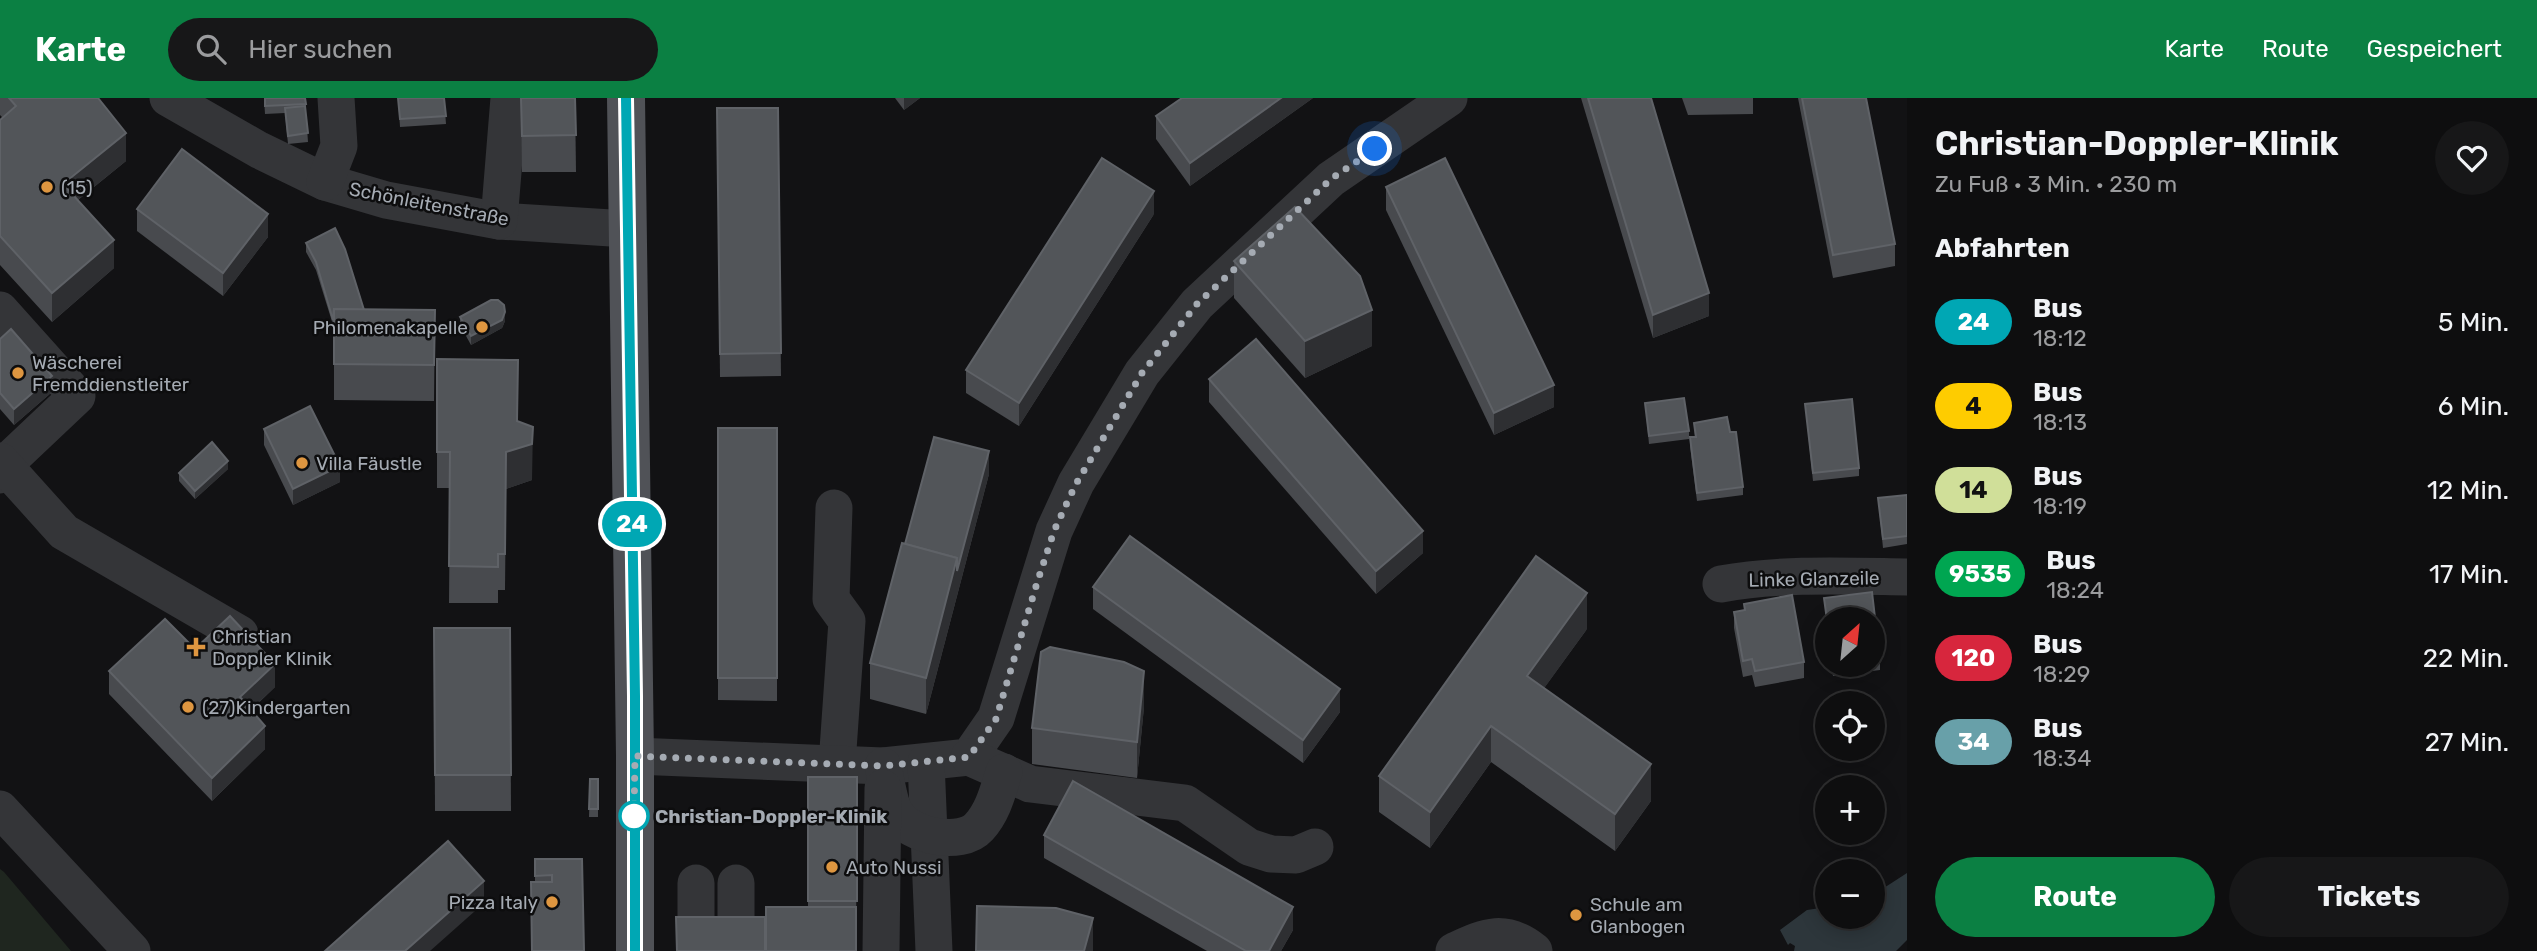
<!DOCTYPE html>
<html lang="de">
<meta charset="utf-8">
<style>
body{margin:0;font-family:Rubik,sans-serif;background:#171718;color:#f1f3f6;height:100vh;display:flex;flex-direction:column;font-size:26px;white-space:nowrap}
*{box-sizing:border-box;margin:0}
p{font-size:23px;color:#9b9c9e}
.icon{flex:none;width:38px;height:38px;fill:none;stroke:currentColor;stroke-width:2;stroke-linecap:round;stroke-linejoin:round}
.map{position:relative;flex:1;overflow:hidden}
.sheet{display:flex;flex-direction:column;background:#0e0e0f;width:630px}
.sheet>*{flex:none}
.badge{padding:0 14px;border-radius:23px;font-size:24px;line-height:46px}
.needle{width:46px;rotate:27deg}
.controls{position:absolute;left:1815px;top:509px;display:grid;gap:14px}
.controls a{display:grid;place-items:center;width:70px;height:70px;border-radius:50%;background:#0e0e0f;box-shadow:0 4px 18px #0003,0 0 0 2px #2e2e2f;font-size:35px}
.you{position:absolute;width:35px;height:35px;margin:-18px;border:5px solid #fff;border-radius:50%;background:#1a73e8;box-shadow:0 0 0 10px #1a73e833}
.map>.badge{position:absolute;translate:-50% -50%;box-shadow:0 0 0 4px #fff}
h2{padding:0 28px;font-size:26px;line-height:63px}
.round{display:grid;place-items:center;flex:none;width:74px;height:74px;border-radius:37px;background:#171718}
.headline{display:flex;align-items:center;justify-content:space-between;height:119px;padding:0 28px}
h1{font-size:33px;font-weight:700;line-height:52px}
.action{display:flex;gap:14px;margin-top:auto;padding:14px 28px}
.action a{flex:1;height:80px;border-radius:42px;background:#0b8043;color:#fff;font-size:28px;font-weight:700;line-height:80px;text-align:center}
.action a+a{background:#171718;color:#f1f3f6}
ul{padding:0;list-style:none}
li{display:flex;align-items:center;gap:21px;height:84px;padding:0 28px}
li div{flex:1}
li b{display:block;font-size:26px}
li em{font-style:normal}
li .badge{min-width:77px;font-weight:700;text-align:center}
header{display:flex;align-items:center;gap:42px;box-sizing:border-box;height:98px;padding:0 35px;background:#0b8043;color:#fff}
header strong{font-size:33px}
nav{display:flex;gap:38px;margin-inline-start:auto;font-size:24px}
.search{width:490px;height:63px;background:#171718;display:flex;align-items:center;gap:18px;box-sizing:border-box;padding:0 24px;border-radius:38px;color:#9b9c9e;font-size:26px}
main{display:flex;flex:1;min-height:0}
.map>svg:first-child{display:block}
.grass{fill:#1f261f}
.water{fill:#2d363b}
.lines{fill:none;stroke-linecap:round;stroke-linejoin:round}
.minor{stroke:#343538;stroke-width:37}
.major{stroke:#505257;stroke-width:38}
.wall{fill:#484a4e}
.shaded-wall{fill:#2e2f32}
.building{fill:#525559;stroke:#5f6267;stroke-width:2}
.line-casing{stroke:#fff;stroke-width:16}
.line{stroke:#00a7b4;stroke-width:10}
.walk{stroke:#a5abb3;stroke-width:7;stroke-dasharray:0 12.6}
.poi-dot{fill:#de9640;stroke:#0d0d0e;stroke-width:2.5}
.stop-dot{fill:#fff;stroke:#00a7b4;stroke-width:3.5}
.labels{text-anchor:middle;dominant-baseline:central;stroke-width:5;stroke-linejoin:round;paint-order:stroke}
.poi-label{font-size:19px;fill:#a5abb3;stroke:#0d0d0e;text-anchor:start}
.street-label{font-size:19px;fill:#a5abb3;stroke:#0d0d0e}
.stop-label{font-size:19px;font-weight:bold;fill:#a5abb3;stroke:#0d0d0e;text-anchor:start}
</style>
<header>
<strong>Karte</strong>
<div class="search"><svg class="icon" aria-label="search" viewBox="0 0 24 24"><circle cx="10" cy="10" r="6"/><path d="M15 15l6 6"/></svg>Hier suchen</div>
<nav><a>Karte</a><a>Route</a><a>Gespeichert</a></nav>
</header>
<main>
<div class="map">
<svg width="1907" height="853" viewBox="0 0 1907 853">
<rect width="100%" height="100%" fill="#121214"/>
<path class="grass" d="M0 771 4 774 71 853H0Z"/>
<path class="water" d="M1907 775V842L1896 853H1794L1795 848 1790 845 1788 847 1780 832 1807 812 1827 809V819H1872L1873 797Z"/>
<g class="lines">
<g class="minor">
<path d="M168 0 259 52 325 84 386 102 499 123 627 131"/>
<path d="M325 84 339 48 336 0"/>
<path d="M499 123 509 0"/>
<path d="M0 212 77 298 4 367 0 377"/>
<path d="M0 363 64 434 240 536"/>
<path d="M834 410 831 501 847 523 837 666"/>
<path d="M1721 486C1782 475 1845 478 1907 479"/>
<path d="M635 658 883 668 969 659 996 620 1054 433 1076 385 1142 275 1197 206 1331 81 1449 0"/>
<path d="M969 659 1030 686 1185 705 1249 749 1271 756 1296 757 1315 749"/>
<path d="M926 664 934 853"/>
<path d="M883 668C886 681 889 706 896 716 909 738 961 749 979 729 993 714 998 693 1004 674"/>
<path d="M0 711 132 853"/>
<path d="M696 785V827"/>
<path d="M736 828V785"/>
<path d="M881 853 883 690"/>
<path d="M1454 853C1485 839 1504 829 1534 853"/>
</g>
<path class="major" d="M626 0 635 658V853"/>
</g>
<g class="wall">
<path d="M0 0H98L126 63 78 102 114 170 52 224 0 167V22L3 20 0 17Z"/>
<path d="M264 0H305L308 44 288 46 285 15 265 16Z"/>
<path d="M398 0H444L446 26 400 29Z"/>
<path d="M521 0H575L576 74H522Z"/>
<path d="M895 0H920L904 12Z"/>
<path d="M1313 0 1190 88 1156 41V18Z"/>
<path d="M1581 0H1651L1709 218 1653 240Z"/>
<path d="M1682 0H1753V16L1688 17Z"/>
<path d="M1798 0H1866L1895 146V168L1833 180Z"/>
<path d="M717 10H778L781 278 720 279Z"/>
<path d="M1386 89 1554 309 1494 337 1386 112Z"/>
<path d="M137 111 268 139 223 198 137 133Z"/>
<path d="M1154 116 1019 328 966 295V272Z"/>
<path d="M306 145 364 212H435L434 303 334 302V230L316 172 306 154Z"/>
<path d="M1234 163 1372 248 1305 280 1234 200Z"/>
<path d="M460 219 505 223 502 230 471 247 460 227Z"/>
<path d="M0 241 52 294 14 327 0 311Z"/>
<path d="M437 261 518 324 532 382 506 391 505 492H498V505H449L450 390H437Z"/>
<path d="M1209 281 1423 455 1376 496 1209 304Z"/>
<path d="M1645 305 1689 333V341L1649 346Z"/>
<path d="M1805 306 1859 370V378L1813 383Z"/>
<path d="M1694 325 1730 334 1743 389V397L1697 403 1690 348V339H1695Z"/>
<path d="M718 330H777V603L718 602Z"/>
<path d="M264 331 340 384 293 407 264 347Z"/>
<path d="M228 371 195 401 179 383V375Z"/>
<path d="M989 376 926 616 870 601V565L905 446Z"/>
<path d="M1907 397V446L1883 450 1878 400Z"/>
<path d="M1093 489 1340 614 1303 665 1093 511Z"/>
<path d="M1872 494 1880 563V572L1833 578 1831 567H1872V522H1827V531L1824 500Z"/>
<path d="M1744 506 1804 564V580L1755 589 1752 577 1743 579 1734 530V514L1744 512Z"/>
<path d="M434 530H510L511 713H435Z"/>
<path d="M1587 531 1544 590 1651 703 1615 753 1491 664 1430 750 1379 714V678Z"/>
<path d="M195 551 275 589 251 612 265 651 212 703 109 596V573Z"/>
<path d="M1144 609 1137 680 1032 666V630Z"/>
<path d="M808 679H857L856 853 808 809Z"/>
<path d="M590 681H598V719H589Z"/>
<path d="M1044 737 1293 832 1281 853H1207L1044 760Z"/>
<path d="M535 761H582L584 853 535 784Z"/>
</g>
<g class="shaded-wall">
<path d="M904 0H920L904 12Z"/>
<path d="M1281 0H1313L1190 88V65Z"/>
<path d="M126 35V63L63 114V86Z"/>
<path d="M1154 93V116L1019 328V305Z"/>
<path d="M268 116V139L223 198V175Z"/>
<path d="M114 142V170L52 224V195Z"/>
<path d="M1709 195V218L1653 240V217Z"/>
<path d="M1372 212V248L1305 280V243Z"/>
<path d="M505 214V223L502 230 471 247V238Z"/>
<path d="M52 278V294L14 327V311Z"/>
<path d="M1554 287V309L1494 337V315Z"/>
<path d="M533 329 532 382 506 391 505 492 506 354 517 351Z"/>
<path d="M989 353V376L926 616V580L957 460Z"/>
<path d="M228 363V371L195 401V393Z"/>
<path d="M340 368V384L293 407V391Z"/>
<path d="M1423 433V455L1376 496V473Z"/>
<path d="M1587 495V531L1527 614V578Z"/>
<path d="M275 566V589L240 622V599Z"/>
<path d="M1144 573V609L1137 680V644Z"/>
<path d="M1340 591V614L1303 665V642Z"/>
<path d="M265 628V651L212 703V680Z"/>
<path d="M1491 628V664L1430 750V714Z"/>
<path d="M1651 666V703L1615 753V716Z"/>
<path d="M484 783V805L430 853H405Z"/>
<path d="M1293 809V832L1281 853H1269Z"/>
<path d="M1093 820V853H1084Z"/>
</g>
<g class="building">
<path d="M9 0H98L126 35 63 86 114 142 52 195 0 138V22L16 8Z"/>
<path d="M265 0H305L306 6 265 8Z"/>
<path d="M398 0H444L446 18 400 21Z"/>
<path d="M521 0H575L576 37 522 38Z"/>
<path d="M1182 0H1281L1190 65 1156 18Z"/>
<path d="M1588 0H1651L1709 195 1653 217Z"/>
<path d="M1802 0H1866L1895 146 1833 157Z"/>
<path d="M305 8 308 35 288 38 285 10Z"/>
<path d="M717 10H778L781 255 720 256Z"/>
<path d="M182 51 268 116 223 175 137 111Z"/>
<path d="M1102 60 1154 93 1019 305 966 272Z"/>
<path d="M1445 60 1554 287 1494 315 1386 89Z"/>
<path d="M1295 109 1360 178 1372 212 1305 243 1234 163Z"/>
<path d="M335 130 345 151 364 212 334 211 333 222 316 164 306 145Z"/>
<path d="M491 202H498L504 207 505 214 502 222 471 238 460 219Z"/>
<path d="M334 211 435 212 434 267 334 266Z"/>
<path d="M11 231 52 278 14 311 0 295V241Z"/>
<path d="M1256 241 1423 433 1376 473 1209 281Z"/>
<path d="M437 261 518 262 517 323 533 329 532 346 506 354 505 456H498V469L449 468 450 354H437Z"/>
<path d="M1684 300 1689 333 1649 338 1645 305Z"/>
<path d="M1852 301 1859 370 1813 375 1805 306Z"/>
<path d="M310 308 340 368 293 391 264 331Z"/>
<path d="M1727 319 1730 334H1736L1743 389 1697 395 1690 339H1696L1694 325Z"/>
<rect x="718" y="330" width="59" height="250"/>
<path d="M934 339 989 353 957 473V460L905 446Z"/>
<path d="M212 344 228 363 195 393 179 375Z"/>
<path d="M1907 397V438L1883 441 1878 400Z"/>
<path d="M1130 438 1340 591 1303 642 1093 489Z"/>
<path d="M902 445 957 460 926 580 870 565Z"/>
<path d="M1536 458 1587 495 1527 578 1651 666 1615 716 1491 628 1430 714 1379 678Z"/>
<path d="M1872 494 1880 563 1872 564V522H1827L1824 500Z"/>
<path d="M1792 497 1804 564 1755 573 1752 561 1743 563 1734 514 1745 512 1744 506Z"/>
<path d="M230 518 275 566 240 599 265 628 212 680 109 573 165 521 195 551Z"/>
<path d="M434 530H510L511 677H435Z"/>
<path d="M1050 549 1124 564 1144 573 1137 644 1032 630 1041 554Z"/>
<path d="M1832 567H1851L1833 569Z"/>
<rect x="808" y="679" width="49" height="124"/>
<path d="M590 681H598V711H589Z"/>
<path d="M1073 683 1293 809 1269 853H1246L1044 737Z"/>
<path d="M448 743 484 783 405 853H325Z"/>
<path d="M535 761H582L584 853H532L531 784H552V777L535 778Z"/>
<path d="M977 808 1056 810 1093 820 1084 853H976Z"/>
<rect x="766" y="809" width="90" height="44"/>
<path d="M676 819H765V853H677Z"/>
</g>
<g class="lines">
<g class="line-casing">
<path id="line" d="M626 0 635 598V853"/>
</g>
<use href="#line" class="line"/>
<path class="walk" d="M634 718 635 658 883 668 969 659 996 621 1037 485 1054 433 1065 409 1076 386 1142 275 1197 206 1331 81 1375 51"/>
</g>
<g class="poi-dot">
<circle cx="47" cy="89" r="7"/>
<circle cx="482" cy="229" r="7"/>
<circle cx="18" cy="275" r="7"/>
<circle cx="302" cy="365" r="7"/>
<path d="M192.5 538.5h7v7h7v7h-7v7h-7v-7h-7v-7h7z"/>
<circle cx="188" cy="609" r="7"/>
<circle cx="832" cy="769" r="7"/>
<circle cx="552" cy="804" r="7"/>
<circle cx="1576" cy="817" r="7"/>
</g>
<circle class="stop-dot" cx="634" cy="718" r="14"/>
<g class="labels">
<g class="poi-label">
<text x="61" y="89">(15)</text>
<text x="468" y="229" text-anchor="end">Philomenakapelle</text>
<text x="32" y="264">Wäscherei<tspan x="32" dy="22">Fremddienstleiter</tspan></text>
<text x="316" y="365">Villa Fäustle</text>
<text x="212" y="538">Christian<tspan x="212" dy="22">Doppler Klinik</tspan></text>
<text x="202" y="609">(27)Kindergarten</text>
<text x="846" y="769">Auto Nussi</text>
<text x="538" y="804" text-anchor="end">Pizza Italy</text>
<text x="1590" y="806">Schule am<tspan x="1590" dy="22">Glanbogen</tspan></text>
</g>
<g class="street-label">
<text transform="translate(429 106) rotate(11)">Schönleitenstraße</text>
<text transform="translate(1814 481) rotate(-1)">Linke Glanzeile</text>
</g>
<g class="stop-label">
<text x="655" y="718">Christian-Doppler-Klinik</text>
</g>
</g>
</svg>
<div class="controls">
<a><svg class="needle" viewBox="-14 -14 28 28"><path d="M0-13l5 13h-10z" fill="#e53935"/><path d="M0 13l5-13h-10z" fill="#9b9c9e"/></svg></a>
<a><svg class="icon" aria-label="locate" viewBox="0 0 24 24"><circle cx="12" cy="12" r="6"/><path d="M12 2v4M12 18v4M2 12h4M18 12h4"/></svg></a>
<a>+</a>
<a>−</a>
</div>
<div class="you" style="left:1375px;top:51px"></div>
<b class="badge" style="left:632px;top:426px;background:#00a7b4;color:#fff">24</b>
</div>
<section class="sheet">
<div class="headline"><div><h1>Christian-Doppler-Klinik</h1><p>Zu Fuß · 3 Min. · 230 m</p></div><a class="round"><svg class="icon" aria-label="heart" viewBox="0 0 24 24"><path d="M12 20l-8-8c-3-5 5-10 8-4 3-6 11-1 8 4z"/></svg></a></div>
<h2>Abfahrten</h2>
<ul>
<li><span class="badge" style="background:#00a7b4;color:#fff">24</span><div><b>Bus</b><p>18:12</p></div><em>5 Min.</em></li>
<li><span class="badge" style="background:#fecc00;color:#111">4</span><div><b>Bus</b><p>18:13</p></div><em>6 Min.</em></li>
<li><span class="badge" style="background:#d0df99;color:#111">14</span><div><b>Bus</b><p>18:19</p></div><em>12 Min.</em></li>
<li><span class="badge" style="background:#00a651;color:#fff">9535</span><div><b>Bus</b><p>18:24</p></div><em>17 Min.</em></li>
<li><span class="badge" style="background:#d7263d;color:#fff">120</span><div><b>Bus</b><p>18:29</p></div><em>22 Min.</em></li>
<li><span class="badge" style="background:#68a0a9;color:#fff">34</span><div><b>Bus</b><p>18:34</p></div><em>27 Min.</em></li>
</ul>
<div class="action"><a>Route</a><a>Tickets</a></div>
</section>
</main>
